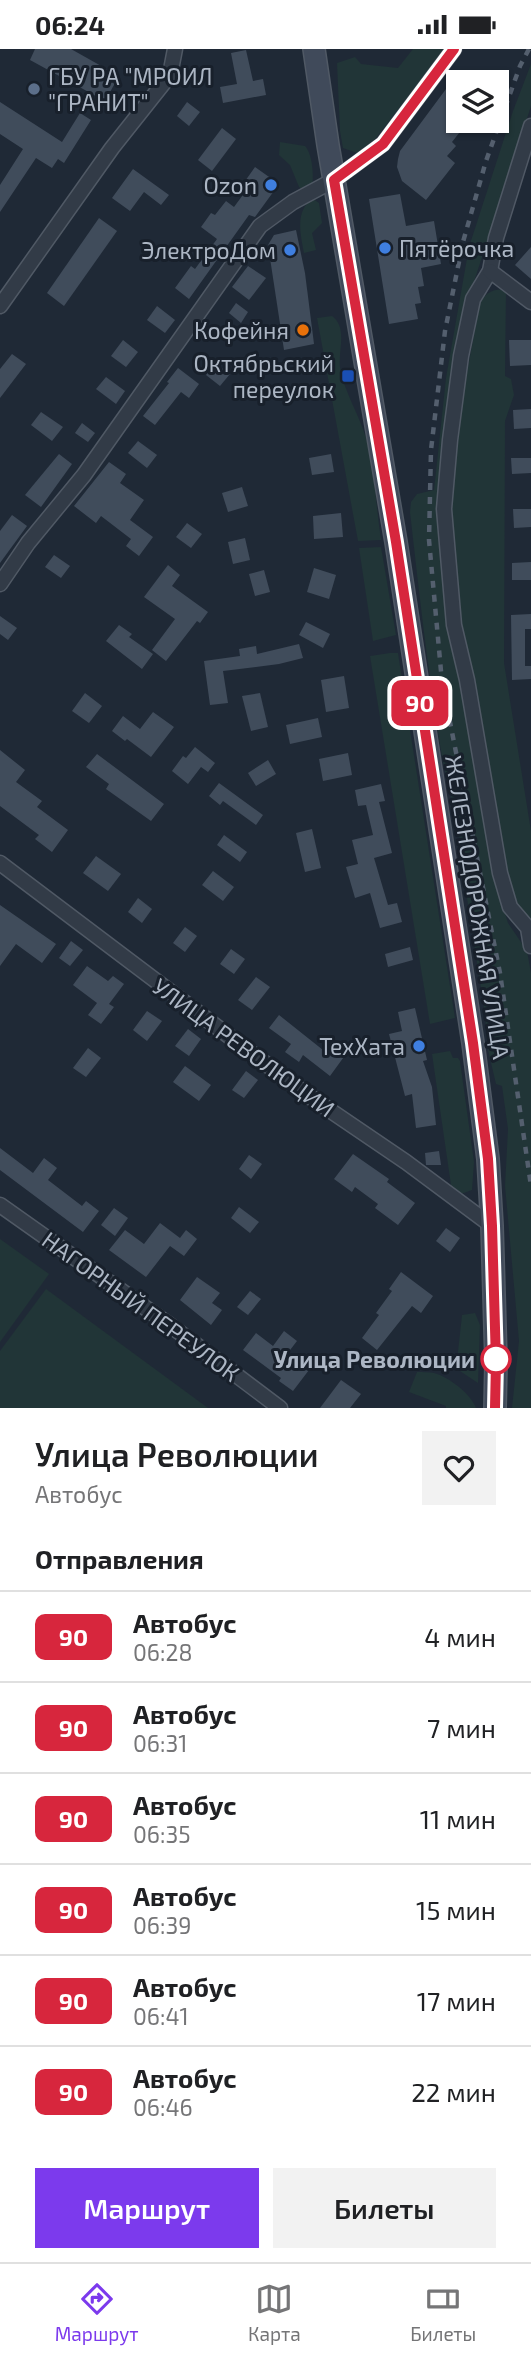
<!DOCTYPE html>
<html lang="ru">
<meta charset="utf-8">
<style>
body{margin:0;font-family:"Exo 2",sans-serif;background:#f2f2f2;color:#202124;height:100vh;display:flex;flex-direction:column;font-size:26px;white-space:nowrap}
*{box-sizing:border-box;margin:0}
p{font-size:23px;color:#757577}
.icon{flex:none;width:38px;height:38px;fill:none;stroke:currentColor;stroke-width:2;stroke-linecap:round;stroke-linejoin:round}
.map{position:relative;height:1359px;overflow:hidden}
.details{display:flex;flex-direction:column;background:#fff;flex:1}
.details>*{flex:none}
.badge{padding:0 14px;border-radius:10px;font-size:24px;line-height:46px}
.tools{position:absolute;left:446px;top:21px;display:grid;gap:14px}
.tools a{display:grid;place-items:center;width:63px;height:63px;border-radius:0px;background:#fff;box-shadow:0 2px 5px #0004;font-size:35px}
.map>.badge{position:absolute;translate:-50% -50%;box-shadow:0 0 0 4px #fff}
h2{padding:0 35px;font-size:26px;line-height:63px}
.round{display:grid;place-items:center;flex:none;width:74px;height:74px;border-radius:0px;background:#f2f2f2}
.headline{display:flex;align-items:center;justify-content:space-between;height:119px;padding:0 35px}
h1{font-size:33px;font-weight:600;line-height:52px}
.cta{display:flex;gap:14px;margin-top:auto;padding:14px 35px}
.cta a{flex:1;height:80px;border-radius:0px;background:#7c3aed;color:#fff;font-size:28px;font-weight:600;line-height:80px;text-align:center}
.cta a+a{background:#f2f2f2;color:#202124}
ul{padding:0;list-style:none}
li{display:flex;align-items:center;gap:21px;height:91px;padding:0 35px;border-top:2px solid #e0e0e0}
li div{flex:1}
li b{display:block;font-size:26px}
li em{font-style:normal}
li .badge{min-width:77px;font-weight:700;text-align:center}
.status{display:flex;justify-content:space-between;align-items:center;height:49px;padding:0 35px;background:#fff;direction:ltr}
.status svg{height:19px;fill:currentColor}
.tabs{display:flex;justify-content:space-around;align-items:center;height:98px;border-top:2px solid #e0e0e0;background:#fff;font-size:19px;color:#757577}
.tabs a{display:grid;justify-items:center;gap:4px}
.tabs .on{color:#7c3aed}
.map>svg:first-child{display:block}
.green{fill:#213537}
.building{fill:#404c5b}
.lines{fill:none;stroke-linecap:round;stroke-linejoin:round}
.street-casing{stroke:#505965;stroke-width:17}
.secondary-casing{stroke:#505965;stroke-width:24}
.street{stroke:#323b47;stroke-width:14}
.secondary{stroke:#404a5a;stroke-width:21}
.rail{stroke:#545f6e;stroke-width:4.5;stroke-dasharray:7 7;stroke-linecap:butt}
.line-casing{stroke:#fff;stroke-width:16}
.line{stroke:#d7263d;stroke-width:10}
.service-dot{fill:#5c6f8a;stroke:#18202b;stroke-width:2.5}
.shop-dot{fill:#3f7fe0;stroke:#18202b;stroke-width:2.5}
.food-dot{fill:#e8710a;stroke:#18202b;stroke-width:2.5}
.transit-dot{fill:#1a4fb4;stroke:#18202b;stroke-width:2.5}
.stop-dot{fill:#fff;stroke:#d7263d;stroke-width:3.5}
.labels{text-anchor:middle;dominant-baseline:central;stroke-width:6;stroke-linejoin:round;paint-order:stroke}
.poi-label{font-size:23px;fill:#acb6c4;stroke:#18202b;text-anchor:end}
.street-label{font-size:23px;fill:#acb6c4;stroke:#18202b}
.stop-label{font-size:23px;font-weight:bold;fill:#acb6c4;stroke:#18202b;text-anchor:end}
</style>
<div class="status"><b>06:24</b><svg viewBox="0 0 49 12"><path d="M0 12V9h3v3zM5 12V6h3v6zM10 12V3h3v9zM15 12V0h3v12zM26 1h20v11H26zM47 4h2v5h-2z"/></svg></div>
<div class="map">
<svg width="531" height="1359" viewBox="0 0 531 1359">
<rect width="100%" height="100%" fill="#1f2936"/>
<g class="green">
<path d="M413 0H445L369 98 357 104 343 99 340 82 337 14 355 8 361 15 398 19Z"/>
<path d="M531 15V57L470 245 443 460 502 855 508 874 527 902 531 924V1359H512L519 1292 505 1137 508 1080 502 1037 496 1035 488 1001 485 965 463 823C462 782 448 742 441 702 428 623 419 543 410 463L411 453 417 445 434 441 446 329 469 198 513 62Z"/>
<path d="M280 93 305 97C313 106 314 128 312 140L305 142 299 138 290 116 279 106Z"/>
<path d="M313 150 319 154 322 174 312 184 316 201 304 204C301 187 294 161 313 150Z"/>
<path d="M506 240 505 327 511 330 514 346 505 372 504 614 531 782V872L514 857 510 843 460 593 449 464 459 366 480 254C486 243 493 240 506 240Z"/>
<path d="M332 267C348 279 338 301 340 318 344 343 359 365 366 389 375 422 376 458 381 491L358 492 317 269Z"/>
<path d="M381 498 396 586 373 592 359 499Z"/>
<path d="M390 604H398L455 969 430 975 370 607Z"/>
<path d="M450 1002 453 1009H458L460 1012 474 1113 472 1141 458 1146 452 1143 432 1005Z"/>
<path d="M0 1190 49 1225 0 1293Z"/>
<path d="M46 1240 208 1359H0V1302Z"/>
<path d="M475 1264 480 1276 478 1334 460 1322 457 1312 462 1266Z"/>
<path d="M417 1323C422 1323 429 1323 434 1324 449 1328 471 1345 476 1359H446V1357L409 1343Z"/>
</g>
<g class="building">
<path d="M35 0H71L119 27 105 52 30 11Z"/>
<path d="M246 1 253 32 263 30 266 46 223 54 220 38 237 35 231 4Z"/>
<path d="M446 40 458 50V74L463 79 452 93 456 97 447 107 455 114 426 151 402 132 397 118 398 110 400 102Z"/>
<path d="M0 53 62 93 80 64 91 71 64 114 58 110 52 119 36 109 0 163V136L23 100 0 85Z"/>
<path d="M187 53 200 63 189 77 177 67Z"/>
<path d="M222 79 236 90 212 122 198 111Z"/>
<path d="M255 118 279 135 255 168 249 166 189 250 175 239 191 217 195 220 217 190 201 178 211 164 215 166 226 152 234 158 248 139 243 135Z"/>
<path d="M133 120 169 146 161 156 144 143 130 162 112 149Z"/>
<path d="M400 145 406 177 434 172 441 215 421 219 424 237 418 238 421 254 415 255 418 270 389 275 369 150Z"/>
<path d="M99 169 117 182 64 257 47 244Z"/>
<path d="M296 181 305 224 314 295 284 301 268 196 274 186Z"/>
<path d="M531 198V230L515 216Z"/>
<path d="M248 217 266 229 249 251 232 238Z"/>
<path d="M236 254 248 263 241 274 229 264Z"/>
<path d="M157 257 175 271 165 284 147 271Z"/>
<path d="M123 291 138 303 126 318 111 307Z"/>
<path d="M509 291H531V316L510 317Z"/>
<path d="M12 305 26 315 0 349V320Z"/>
<path d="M215 314 230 325 220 337 206 326Z"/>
<path d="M178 319 199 335 189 349 181 343 155 376 143 367 169 334 167 333Z"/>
<path d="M106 328 125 342 116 355 96 340Z"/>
<path d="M531 360V379L514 380 513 361Z"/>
<path d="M41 363 63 378 52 392 31 376Z"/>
<path d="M82 374 95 384 88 393 75 384Z"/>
<path d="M138 392 157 406 147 419 128 404Z"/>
<path d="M59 405 72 415 41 458 25 446Z"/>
<path d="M331 405 334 423 312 426 309 409Z"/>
<path d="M511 409H531V424L512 425Z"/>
<path d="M109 413 126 425 120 434 144 451 130 471 153 488 139 507 126 497 131 490 101 467 96 474 74 457Z"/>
<path d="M242 438 248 457 228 463 222 444Z"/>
<path d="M513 460H531V478L514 479Z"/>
<path d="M341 464 343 488 314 490 313 467Z"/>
<path d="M12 466 27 477 0 514V482Z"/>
<path d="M187 474 202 485 191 499 176 488Z"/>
<path d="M245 489 250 511 233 515 228 493Z"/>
<path d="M54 506 70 517 61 529 45 518Z"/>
<path d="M531 513V531H512V514Z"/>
<path d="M168 516 180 526 172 537 208 563 200 574 197 572 166 612 152 601 175 570 144 548Z"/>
<path d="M314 519 336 526 329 550 307 543Z"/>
<path d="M264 521 270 543 255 547 249 525Z"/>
<path d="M531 565V580H525V617H531V630L512 631 511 566Z"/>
<path d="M0 567 17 579 8 591 0 585Z"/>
<path d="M306 573 330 585 323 599 299 586Z"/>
<path d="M119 576 132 585 129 588 153 605 142 620 106 592Z"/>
<path d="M299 595 303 609 279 615 223 622 228 654 210 656 204 612 240 607 239 600 256 597 257 605Z"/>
<path d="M344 627 349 659 326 663 321 631Z"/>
<path d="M85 644 102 657 89 674 72 662Z"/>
<path d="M260 644 268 678 251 682 242 647Z"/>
<path d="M153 663 174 678 151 708 127 690 125 692 112 682 123 667 140 680Z"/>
<path d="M318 669 322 688 290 695 286 676Z"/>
<path d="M195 698 215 714 208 723 201 718 188 735 172 722 183 707 186 709Z"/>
<path d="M0 701 25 721 16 733 42 752 37 758 68 781 52 803 35 790 39 786 0 757Z"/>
<path d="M348 704 352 726 323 732 319 710Z"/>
<path d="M97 705 164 755 151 772 106 740 109 735 86 718Z"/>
<path d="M268 711 276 725 256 737 248 724Z"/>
<path d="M219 734 263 766 256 776 223 752 220 756 209 747Z"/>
<path d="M381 735 385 752 379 753 392 804 374 809 388 856 397 854 402 873 380 879 370 844 355 849 346 818 358 815 352 791 373 786 366 756 358 757 355 741Z"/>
<path d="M312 780 321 819 305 823 296 784Z"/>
<path d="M224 786 247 803 240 813 217 796Z"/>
<path d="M96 807 121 825 108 842 83 824Z"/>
<path d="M213 822 234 838 223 852 202 836Z"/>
<path d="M138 849 152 860 142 874 128 863Z"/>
<path d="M0 856 56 895 42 914 16 895 0 917Z"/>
<path d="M185 878 197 887 185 903 173 894Z"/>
<path d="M71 892 83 901 70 917 59 909Z"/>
<path d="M410 898 413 911 388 918 385 905Z"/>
<path d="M231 900 245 910 234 925 220 915Z"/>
<path d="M87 917 108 932 113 927 124 935 109 955 114 958 101 975 88 966 97 954 73 936Z"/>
<path d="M256 928 270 938 252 961 238 951Z"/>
<path d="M415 959 427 1011 423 1012 432 1038 436 1076 416 1079 412 1045 405 1047 389 985 402 982 398 963Z"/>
<path d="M147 962 162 972 147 992 133 981Z"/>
<path d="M279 966 323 1001 329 993 346 1005 330 1027 303 1006 299 1013 285 1003 291 995 269 979Z"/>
<path d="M188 980 201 990 189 1007 175 997Z"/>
<path d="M88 999 101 1009 86 1028 73 1019Z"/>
<path d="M185 1017 211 1036 199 1052 173 1033Z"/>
<path d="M246 1022 258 1031 244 1049 232 1041Z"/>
<path d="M0 1099 33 1124 44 1109 57 1119 48 1131 82 1157 86 1152 99 1162 83 1183 0 1121Z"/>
<path d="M439 1102 441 1116H426L425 1104Z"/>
<path d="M353 1105 389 1130 387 1133 415 1154 398 1176 375 1159 378 1155 355 1138 352 1143 334 1130Z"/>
<path d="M249 1106 262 1115 251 1130 239 1120Z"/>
<path d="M239 1158 259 1173 250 1184 231 1169Z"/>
<path d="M114 1159 128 1169 115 1187 101 1176Z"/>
<path d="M160 1174 180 1189 186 1181 197 1190 184 1207 170 1197 146 1228 109 1201 125 1181 144 1195Z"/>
<path d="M446 1179 460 1189 450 1203 436 1192Z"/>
<path d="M401 1223 433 1247 421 1264 412 1257 377 1301 362 1289 379 1266 376 1264 392 1242 389 1240Z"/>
<path d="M197 1228 220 1244 212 1254 222 1261 211 1276 180 1251Z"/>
<path d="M250 1242 261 1250 248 1266 237 1258Z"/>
<path d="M284 1282 297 1292 287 1305 309 1321 293 1342 279 1332 281 1329 243 1301 256 1284 273 1297Z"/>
<path d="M341 1331 361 1345 350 1359H320Z"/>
</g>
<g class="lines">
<g class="street-casing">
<g id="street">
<path d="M531 77 496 189 490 222 473 250 461 307 450 391 444 460 454 576 467 631 500 824 510 858 528 879 531 897"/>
<path d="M490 222 531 253"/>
<path d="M0 257 112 99 170 26 175 0"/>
<path d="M0 535 28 494 84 426 260 177 293 153 334 131 383 95 454 0"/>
<path d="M0 814 303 1043 406 1113 492 1177"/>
<path d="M0 1156 171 1277 280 1359"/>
</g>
</g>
<g class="secondary-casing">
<path id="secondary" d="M314 0 328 96 396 493 473 994 488 1110 492 1177 496 1313 495 1359"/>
</g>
<use href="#street" class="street"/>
<use href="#secondary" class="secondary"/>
<path class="rail" d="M529 0 520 17 486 112 463 193 445 282 431 401 429 491 442 633 500 924 531 1137"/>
</g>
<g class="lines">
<g class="line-casing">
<path id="line" d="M454 0 383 95 334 131 396 493 473 994 488 1110 492 1177 496 1313 495 1359"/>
</g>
<use href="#line" class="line"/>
</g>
<circle class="service-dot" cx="34" cy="40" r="7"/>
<g class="shop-dot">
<circle cx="271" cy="136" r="7"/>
<circle cx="385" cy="199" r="7"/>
<circle cx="290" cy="201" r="7"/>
<circle cx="419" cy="997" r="7"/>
</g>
<circle class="food-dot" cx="303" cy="281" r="7"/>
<rect class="transit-dot" x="341" y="320" width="14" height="14" rx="3.5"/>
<circle class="stop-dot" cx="496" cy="1310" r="14"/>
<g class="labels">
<g class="poi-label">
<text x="48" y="27" text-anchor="start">ГБУ РА "МРОИЛ<tspan x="48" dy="26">"ГРАНИТ"</tspan></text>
<text x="257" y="136">Ozon</text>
<text x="399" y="199" text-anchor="start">Пятёрочка</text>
<text x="276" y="201">ЭлектроДом</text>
<text x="289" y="281">Кофейня</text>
<text x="334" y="314">Октябрьский<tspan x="334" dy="26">переулок</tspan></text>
<text x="405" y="997">ТехХата</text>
</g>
<g class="street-label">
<text transform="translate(478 858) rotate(81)">ЖЕЛЕЗНОДОРОЖНАЯ УЛИЦА</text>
<text transform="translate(244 998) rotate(36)">УЛИЦА РЕВОЛЮЦИИ</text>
<text transform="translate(141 1257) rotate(36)">НАГОРНЫЙ ПЕРЕУЛОК</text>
</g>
<g class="stop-label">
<text x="475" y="1310">Улица Революции</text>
</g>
</g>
</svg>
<div class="tools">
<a><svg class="icon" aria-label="layers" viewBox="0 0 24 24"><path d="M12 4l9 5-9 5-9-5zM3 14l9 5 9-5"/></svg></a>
</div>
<b class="badge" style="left:420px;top:654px;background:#d7263d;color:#fff">90</b>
</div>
<section class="details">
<div class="headline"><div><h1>Улица Революции</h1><p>Автобус</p></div><a class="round"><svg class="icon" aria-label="heart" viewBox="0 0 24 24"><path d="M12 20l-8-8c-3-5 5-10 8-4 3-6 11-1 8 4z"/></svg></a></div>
<h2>Отправления</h2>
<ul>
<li><span class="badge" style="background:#d7263d;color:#fff">90</span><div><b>Автобус</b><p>06:28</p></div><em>4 мин</em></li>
<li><span class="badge" style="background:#d7263d;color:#fff">90</span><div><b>Автобус</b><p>06:31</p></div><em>7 мин</em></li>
<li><span class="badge" style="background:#d7263d;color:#fff">90</span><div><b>Автобус</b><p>06:35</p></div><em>11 мин</em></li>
<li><span class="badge" style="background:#d7263d;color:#fff">90</span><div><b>Автобус</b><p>06:39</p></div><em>15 мин</em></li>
<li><span class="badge" style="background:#d7263d;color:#fff">90</span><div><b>Автобус</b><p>06:41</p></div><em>17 мин</em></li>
<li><span class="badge" style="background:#d7263d;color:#fff">90</span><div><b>Автобус</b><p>06:46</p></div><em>22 мин</em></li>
</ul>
<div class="cta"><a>Маршрут</a><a>Билеты</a></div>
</section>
<nav class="tabs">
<a class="on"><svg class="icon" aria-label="directions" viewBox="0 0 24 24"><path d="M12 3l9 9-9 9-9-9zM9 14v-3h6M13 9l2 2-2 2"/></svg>Маршрут</a>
<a><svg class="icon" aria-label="map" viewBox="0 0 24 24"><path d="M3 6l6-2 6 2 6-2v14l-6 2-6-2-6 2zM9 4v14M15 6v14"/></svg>Карта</a>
<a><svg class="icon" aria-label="tickets" viewBox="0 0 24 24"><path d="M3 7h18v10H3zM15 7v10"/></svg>Билеты</a>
</nav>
